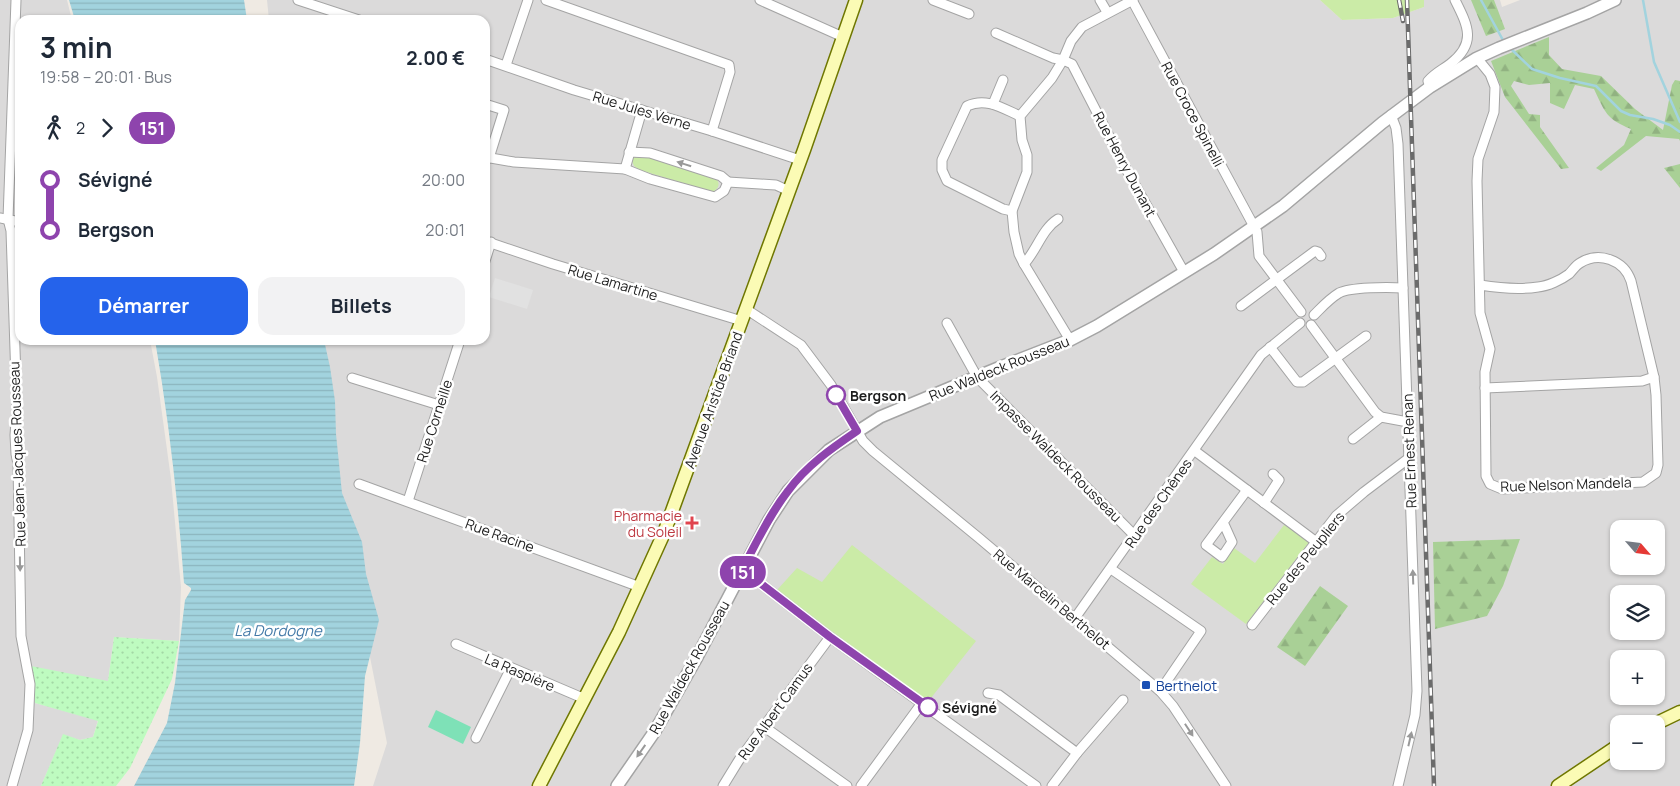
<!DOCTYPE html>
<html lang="fr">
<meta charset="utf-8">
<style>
body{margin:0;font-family:Manrope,sans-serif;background:#f2f2f3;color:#1f2937;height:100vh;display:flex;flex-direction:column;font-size:19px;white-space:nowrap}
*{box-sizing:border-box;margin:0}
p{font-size:16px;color:#747a83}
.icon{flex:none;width:28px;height:28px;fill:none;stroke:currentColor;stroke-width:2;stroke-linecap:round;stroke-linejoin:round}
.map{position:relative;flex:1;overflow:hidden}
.panel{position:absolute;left:15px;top:15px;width:475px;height:330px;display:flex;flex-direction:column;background:#fff;border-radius:15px;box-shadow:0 1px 4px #0004}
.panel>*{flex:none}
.badge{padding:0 10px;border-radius:16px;font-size:18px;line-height:32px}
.needle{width:32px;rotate:118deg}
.buttons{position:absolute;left:1610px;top:520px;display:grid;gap:10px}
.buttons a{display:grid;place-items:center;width:55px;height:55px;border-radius:10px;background:#fff;box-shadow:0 1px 4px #0004;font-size:25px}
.map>.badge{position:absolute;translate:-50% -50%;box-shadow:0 0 0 2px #fff}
.legs{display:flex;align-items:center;gap:8px;height:55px;padding:0 25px;font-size:16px}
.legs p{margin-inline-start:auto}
.headline{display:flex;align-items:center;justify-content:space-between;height:85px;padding:0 25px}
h1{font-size:28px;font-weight:700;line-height:38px}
.primary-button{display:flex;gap:10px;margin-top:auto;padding:10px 25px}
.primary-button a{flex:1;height:58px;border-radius:15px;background:#2563eb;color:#fff;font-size:20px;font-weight:700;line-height:58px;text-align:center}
.primary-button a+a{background:#f2f2f3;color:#1f2937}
ul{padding:0 25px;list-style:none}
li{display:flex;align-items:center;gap:18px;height:50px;font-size:19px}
li i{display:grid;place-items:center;width:8px;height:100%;margin:0 6px;background:currentColor}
li i::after{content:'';width:12px;height:12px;margin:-6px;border:4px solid;border-radius:50%;background:#fff}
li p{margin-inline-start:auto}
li:first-child i{background:linear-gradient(#0000 50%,currentColor 0)}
li:last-child i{background:linear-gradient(currentColor 50%,#0000 0)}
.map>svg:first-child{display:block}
.residential{fill:#dbdada;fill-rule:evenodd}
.grass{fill:#cbeba7}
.forest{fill:url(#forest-firs)}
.park{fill:url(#park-dots)}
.pitch{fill:#7ee1b7}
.parking{fill:#e1e1e1}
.water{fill:url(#water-rules)}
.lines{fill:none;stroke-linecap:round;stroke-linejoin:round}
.stream{stroke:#a2d3de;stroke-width:2.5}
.minor-casing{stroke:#a4a4a4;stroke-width:11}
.tertiary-casing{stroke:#a4a4a4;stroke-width:14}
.secondary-casing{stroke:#6f7701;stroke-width:15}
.minor{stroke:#fff;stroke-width:9}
.tertiary{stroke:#fff;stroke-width:11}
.secondary{stroke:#fbfbb5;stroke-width:12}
.rail-casing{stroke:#6b6b6b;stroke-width:4.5}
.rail{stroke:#fff;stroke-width:2.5;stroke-dasharray:8;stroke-linecap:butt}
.oneway{fill:#999}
.line-1-casing{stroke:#fff;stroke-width:11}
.line-1{stroke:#8e44ad;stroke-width:8}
.stop-1-dot{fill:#fff;stroke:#8e44ad;stroke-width:2.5}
.health-dot{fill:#e0444e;stroke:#fff;stroke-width:2}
.transit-dot{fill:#1a4fb4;stroke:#fff;stroke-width:2}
.labels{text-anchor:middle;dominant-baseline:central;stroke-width:5;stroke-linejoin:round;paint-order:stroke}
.street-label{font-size:14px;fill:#1d1d1d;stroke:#fff}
.stop-label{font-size:14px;font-weight:bold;fill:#1d1d1d;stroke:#fff;text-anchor:start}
.health-label{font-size:14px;fill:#be3a42;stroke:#fff;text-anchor:end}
.transit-label{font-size:14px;fill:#164399;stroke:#fff;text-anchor:start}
.water-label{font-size:15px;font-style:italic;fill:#447aa8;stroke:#fff}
</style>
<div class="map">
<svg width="1680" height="786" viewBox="0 0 1680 786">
<defs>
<pattern id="forest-firs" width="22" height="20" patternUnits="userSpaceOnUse" patternTransform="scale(1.25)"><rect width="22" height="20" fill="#a9d096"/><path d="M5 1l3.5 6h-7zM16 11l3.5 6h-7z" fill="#91b281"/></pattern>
<pattern id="park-dots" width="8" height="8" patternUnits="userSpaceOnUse" patternTransform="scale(1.25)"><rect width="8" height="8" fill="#befbc0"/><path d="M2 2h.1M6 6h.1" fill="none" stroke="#a3d7a5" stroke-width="1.8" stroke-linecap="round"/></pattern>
<pattern id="water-rules" width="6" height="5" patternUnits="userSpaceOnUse" patternTransform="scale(1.25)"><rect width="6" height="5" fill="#a2d3de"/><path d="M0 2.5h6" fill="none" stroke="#8bb5be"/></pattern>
</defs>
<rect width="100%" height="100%" fill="#efeae3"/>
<g class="residential">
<path d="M0 0H67L72 20H20V340H150L157 377 171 479 181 587 179 641 114 637 108 681 35 703 98 720 93 737 80 740 63 735 41 786H0Z"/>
<path d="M267 0H1320L1342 20 1393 18 1424 7V0H1500L1502 7 1520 0H1680V786H373L387 743 335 480 313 340H485V20H269ZM1619 529H1656V566H1619ZM1619 594H1656V631H1619ZM1619 659H1656V696H1619ZM1619 724H1656V761H1619Z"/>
</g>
<g class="grass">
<path d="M1320 0H1424V7L1393 18 1342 20Z"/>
<path d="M639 154 715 177C721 183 719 189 712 192L640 170 634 166 632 161 633 157Z"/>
<path d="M1284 525 1310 541 1246 624 1191 584 1212 557 1223 564 1234 548 1255 563Z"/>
<path d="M852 545 976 641 927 703 777 590 797 568 822 582Z"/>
</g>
<g class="forest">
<path d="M1471 0H1494L1505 29 1486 36Z"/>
<path d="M1549 37V55L1562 69 1601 76 1635 109 1663 130 1672 85 1675 80 1680 81V141L1679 139 1646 136 1601 171 1596 168 1624 145 1631 129C1606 119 1605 112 1594 89L1575 85 1564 109 1550 103V83L1529 85 1514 81 1511 86 1529 114 1540 115V127L1569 168 1561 169 1505 97 1491 61Z"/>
<path d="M1680 164V188L1664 168Z"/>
<path d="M1520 539 1503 586 1487 616 1435 629 1433 542Z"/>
<path d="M1320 586 1348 606 1305 666 1277 647Z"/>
</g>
<path class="park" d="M114 637 179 641 172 679 130 768 116 786H41L63 734 80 740 93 737 98 721 35 703 31 666 108 681Z"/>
<path class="pitch" d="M436 710 471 727 463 744 428 727Z"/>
<path class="parking" d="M495 278 533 290 527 309 489 297Z"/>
<g class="water">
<path d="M69 0H244L247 20H75Z"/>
<path d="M155 340H324L330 367 335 401 336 434 342 493 362 542 366 574 379 620 365 676 360 743 354 786H134L167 723 175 683 185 600 191 590V588L184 583C178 501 169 421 155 340Z"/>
</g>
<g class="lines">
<g class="stream">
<path d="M1481 0 1504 42"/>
<path d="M1643 0 1654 62 1680 122"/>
<path d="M1510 48 1532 69 1560 78 1596 86 1621 111 1630 115 1653 119 1670 125 1680 132"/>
</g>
<g class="minor-casing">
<g id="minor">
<path d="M298 0 359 20"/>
<path d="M546 0 729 65 730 72 712 131"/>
<path d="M760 0 843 37"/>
<path d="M933 0 969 14"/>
<path d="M1100 0 1107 12"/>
<path d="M1132 0 1257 232 1259 256 1301 312"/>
<path d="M996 33 1053 58 1063 60 1072 64 1125 167 1184 272"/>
<path d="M1477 58 1490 74 1495 87 1494 112 1478 159 1477 181 1480 313 1490 349 1485 372 1486 476 1490 484 1502 489 1643 482 1656 473 1658 465 1656 395 1654 377 1631 281C1624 260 1599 251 1580 263 1576 265 1573 270 1569 274 1561 280 1548 286 1538 287 1519 290 1499 288 1480 285"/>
<path d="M485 59 574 90 712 131 800 160"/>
<path d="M506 65 528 0"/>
<path d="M1430 87 1428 81C1435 73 1442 70 1450 64 1477 43 1468 26 1455 0"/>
<path d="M485 104 504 110 489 158"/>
<path d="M993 104 1003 80"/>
<path d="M1391 115 1396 128 1398 144 1417 691 1415 715 1398 786"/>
<path d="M629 152 650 153 721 176 728 182"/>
<path d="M485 157 514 162 625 169 642 110"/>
<path d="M625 169 650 179 715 197 724 191 728 182 776 185 789 191"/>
<path d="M1012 211 1003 209 947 181 942 170V160L967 106C986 97 1002 108 1020 116"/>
<path d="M0 218 20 222"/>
<path d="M485 241 553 264 742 321"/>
<path d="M485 261 491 242"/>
<path d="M1024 264C1037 250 1042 229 1058 219"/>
<path d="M1241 306 1315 251 1318 252 1321 256"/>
<path d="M746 309 801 345 831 385 863 441 873 451 979 538 1160 691 1173 706 1226 786"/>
<path d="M1314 315C1322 307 1329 299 1339 293 1350 287 1389 287 1403 288"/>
<path d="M947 323 977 377 1135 536"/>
<path d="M1311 325 1375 412 1381 417 1408 422"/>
<path d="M1070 340 1024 264 1019 254 1014 232 1012 211 1027 172V155L1022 140 1020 116 1052 78 1063 60 1071 41 1082 27 1133 0"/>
<path d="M1270 347 1297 382H1303L1366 336"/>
<path d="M352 378 439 405"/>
<path d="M1485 388 1642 381 1654 377"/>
<path d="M1353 439 1381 417"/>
<path d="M1195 451 1315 541"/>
<path d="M359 484 640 587"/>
<path d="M408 501 460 340"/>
<path d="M1264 503 1279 480 1273 474"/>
<path d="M1223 522 1232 542 1222 557 1206 545 1247 490"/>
<path d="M1111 569 1201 631 1160 691"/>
<path d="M741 571 751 576 830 637 1036 786"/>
<path d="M1075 618 1261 355 1300 323"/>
<path d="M1252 625 1336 516 1364 492 1409 458"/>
<path d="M456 644 585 699"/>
<path d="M988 693 999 695 1077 753 1052 786"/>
<path d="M763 726 847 786"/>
<path d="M476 738 511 668"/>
<path d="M1077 753 1123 700"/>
<path d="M12 786 28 730 30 684 21 636 18 464 16 454 15 435 17 409 11 231 8 219 16 0"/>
<path d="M723 786 739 760 830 637"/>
<path d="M861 786 922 703"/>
</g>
</g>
<g class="tertiary-casing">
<path id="tertiary" d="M617 786 655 731 697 657 769 520 788 491 829 450 880 417 998 368 1070 340 1097 326 1214 254 1283 206 1382 123 1430 87 1477 58 1499 48 1587 13 1615 0"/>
</g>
<g class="secondary-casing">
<g id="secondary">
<path d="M1655 724 1680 712"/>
<path d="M539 786 619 632 664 533 804 150 856 0"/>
<path d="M1558 786 1619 745"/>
</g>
</g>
<use href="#minor" class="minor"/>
<use href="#tertiary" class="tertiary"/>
<use href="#secondary" class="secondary"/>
<g class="rail-casing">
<g id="rail">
<path d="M1399 0 1403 21"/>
<path d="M1407 0 1434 786"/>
</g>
</g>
<use href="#rail" class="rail"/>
</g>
<defs><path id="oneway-solid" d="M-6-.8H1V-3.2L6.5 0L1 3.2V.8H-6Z" transform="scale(1.25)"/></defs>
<g class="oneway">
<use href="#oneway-solid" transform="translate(684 164) rotate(-163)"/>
<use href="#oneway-solid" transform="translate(20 564) rotate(89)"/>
<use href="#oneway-solid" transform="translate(1413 577) rotate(-92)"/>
<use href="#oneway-solid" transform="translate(1189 730) rotate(57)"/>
<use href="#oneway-solid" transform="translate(1410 739) rotate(-77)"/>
<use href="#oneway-solid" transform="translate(641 751) rotate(125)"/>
</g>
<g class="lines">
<g class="line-1-casing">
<path id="line-1" d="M836 395 857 431C832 448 806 466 788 491 769 515 756 544 741 571L751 576 830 637 928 707"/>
</g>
<use href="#line-1" class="line-1"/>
</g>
<g class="stop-1-dot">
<circle cx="836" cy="395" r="9"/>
<circle cx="928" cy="707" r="9"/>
</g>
<path class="health-dot" d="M689.5 515.5h5v5h5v5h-5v5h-5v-5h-5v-5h5z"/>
<rect class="transit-dot" x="1141" y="680" width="10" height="10" rx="2.5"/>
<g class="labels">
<g class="street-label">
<text transform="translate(642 110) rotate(17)">Rue Jules Verne</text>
<text transform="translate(1193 114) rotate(62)">Rue Croce Spinelli</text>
<text transform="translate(1125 164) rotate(62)">Rue Henry Dunant</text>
<text transform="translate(613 282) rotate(17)">Rue Lamartine</text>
<text transform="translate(999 368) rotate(-22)">Rue Waldeck Rousseau</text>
<text transform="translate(713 400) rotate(-70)">Avenue Aristide Briand</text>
<text transform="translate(434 421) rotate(-72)">Rue Corneille</text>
<text transform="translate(1409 451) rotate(-92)">Rue Ernest Renan</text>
<text transform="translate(17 454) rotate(-92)">Rue Jean-Jacques Rousseau</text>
<text transform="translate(1056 456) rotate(45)">Impasse Waldeck Rousseau</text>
<text transform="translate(1566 484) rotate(-2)">Rue Nelson Mandela</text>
<text transform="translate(1158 503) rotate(-55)">Rue des Chênes</text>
<text transform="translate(500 535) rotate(20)">Rue Racine</text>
<text transform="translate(1305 558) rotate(-51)">Rue des Peupliers</text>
<text transform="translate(1052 599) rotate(40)">Rue Marcelin Berthelot</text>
<text transform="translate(689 667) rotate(-61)">Rue Waldeck Rousseau</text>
<text transform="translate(520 672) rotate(23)">La Raspière</text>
<text transform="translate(775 711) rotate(-54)">Rue Albert Camus</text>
</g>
<g class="stop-label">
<text x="850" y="395">Bergson</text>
<text x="942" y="707">Sévigné</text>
</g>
<g class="health-label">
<text x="682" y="515">Pharmacie<tspan x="682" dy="16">du Soleil</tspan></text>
</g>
<g class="transit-label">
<text x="1156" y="685">Berthelot</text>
</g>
<g class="water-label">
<text x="278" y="630">La Dordogne</text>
</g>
</g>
</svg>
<div class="buttons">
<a><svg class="needle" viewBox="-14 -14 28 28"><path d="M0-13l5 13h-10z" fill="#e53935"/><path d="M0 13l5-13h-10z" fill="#747a83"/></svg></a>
<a><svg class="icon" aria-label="layers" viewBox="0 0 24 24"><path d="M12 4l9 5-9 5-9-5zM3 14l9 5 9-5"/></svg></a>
<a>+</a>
<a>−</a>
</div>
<b class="badge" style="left:743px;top:572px;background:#8e44ad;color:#fff">151</b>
<section class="panel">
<div class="headline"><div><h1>3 min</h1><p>19:58 – 20:01 · Bus</p></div><b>2.00 €</b></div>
<div class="legs"><svg class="icon" aria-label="walk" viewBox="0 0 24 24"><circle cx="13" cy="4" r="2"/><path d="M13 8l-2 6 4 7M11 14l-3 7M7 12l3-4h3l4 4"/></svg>2<svg class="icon" aria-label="forward" viewBox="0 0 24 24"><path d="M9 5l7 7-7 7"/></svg><b class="badge" style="background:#8e44ad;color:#fff">151</b></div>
<ul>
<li><i style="color:#8e44ad"></i><b>Sévigné</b><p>20:00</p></li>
<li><i style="color:#8e44ad"></i><b>Bergson</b><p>20:01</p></li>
</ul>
<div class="primary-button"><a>Démarrer</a><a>Billets</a></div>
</section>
</div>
